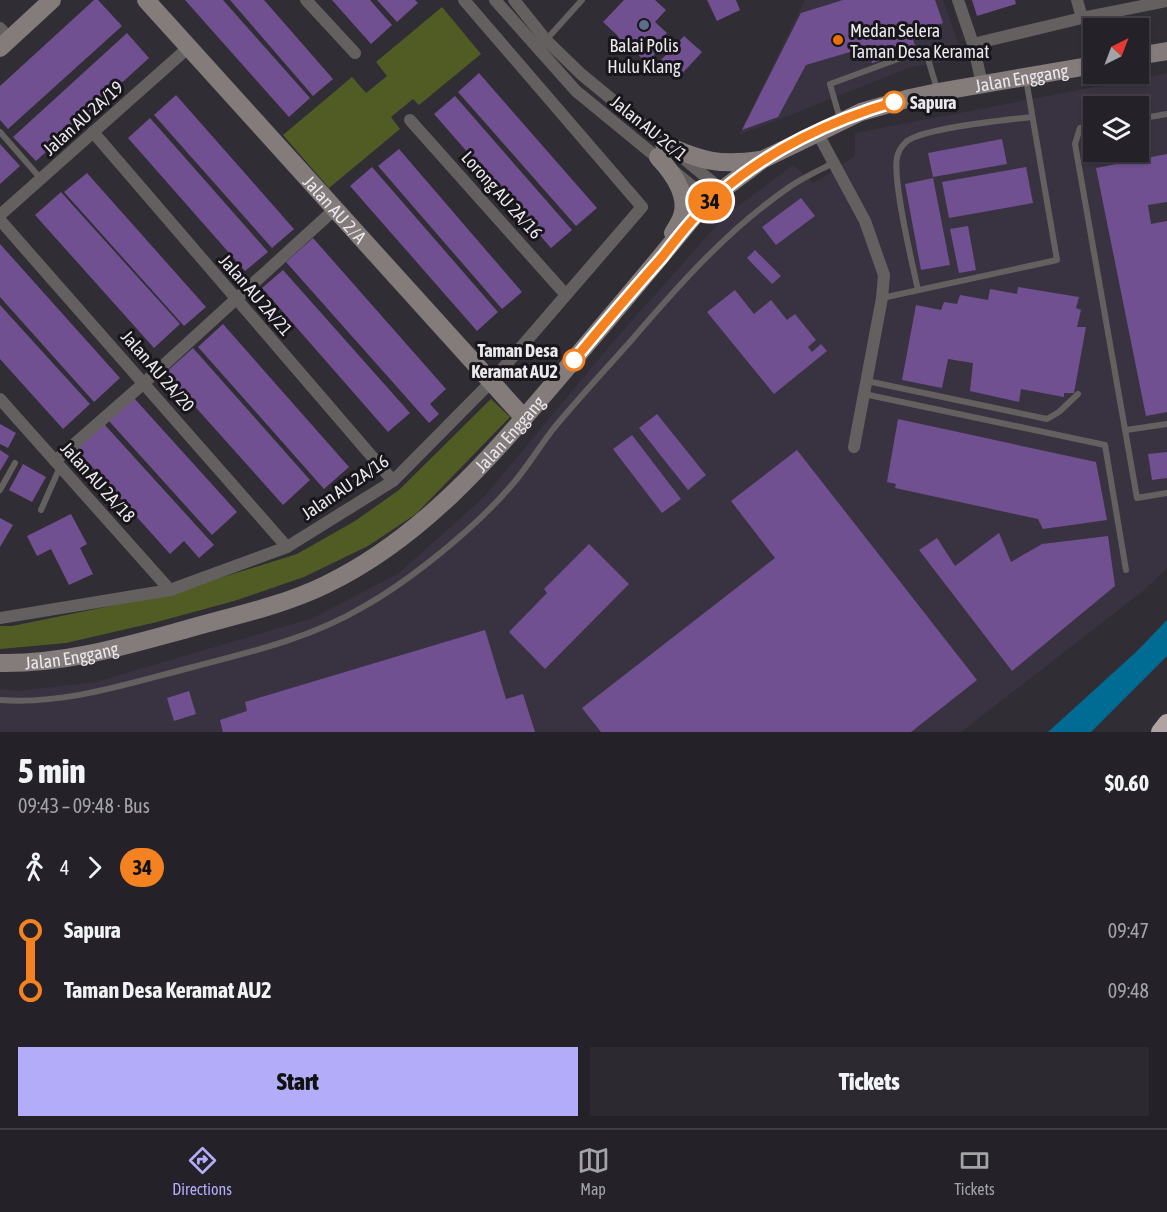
<!DOCTYPE html>
<meta charset="utf-8">
<style>
body{margin:0;font-family:"Asap Condensed",sans-serif;background:#2c2a30;color:#f1f3f6;height:100vh;display:flex;flex-direction:column;font-size:22px;white-space:nowrap}
*{box-sizing:border-box;margin:0}
p{font-size:20px;color:#a3a4a8}
.icon{flex:none;width:33px;height:33px;fill:none;stroke:currentColor;stroke-width:2;stroke-linecap:round;stroke-linejoin:round}
.map{position:relative;height:732px;overflow:hidden}
.panel{display:flex;flex-direction:column;background:#242228;flex:1}
.panel>*{flex:none}
.badge{padding:0 12px;border-radius:20px;font-size:21px;line-height:39px}
.needle{width:39px;rotate:42deg}
.fabs{position:absolute;left:1083px;top:18px;display:grid;gap:12px}
.fabs a{display:grid;place-items:center;width:66px;height:66px;border-radius:0px;background:#242228;box-shadow:0 2px 4px #0004,0 0 0 2px #413f45;font-size:30px}
.map>.badge{position:absolute;translate:-50% -50%;box-shadow:0 0 0 3px #fff}
.legs{display:flex;align-items:center;gap:9px;height:66px;padding:0 18px;font-size:20px}
.legs p{margin-inline-start:auto}
.summary{display:flex;align-items:center;justify-content:space-between;height:102px;padding:0 18px}
h1{font-size:33px;font-weight:800;line-height:45px}
.button{display:flex;gap:12px;margin-top:auto;padding:12px 18px}
.button a{flex:1;height:69px;border-radius:0px;background:#b3adf9;color:#111;font-size:24px;font-weight:800;line-height:69px;text-align:center}
.button a+a{background:#2c2a30;color:#f1f3f6}
ul{padding:0 18px;list-style:none}
li{display:flex;align-items:center;gap:21px;height:60px;font-size:22px}
li i{display:grid;place-items:center;width:9px;height:100%;margin:0 8px;background:currentColor}
li i::after{content:'';width:15px;height:15px;margin:-8px;border:4px solid;border-radius:50%;background:#242228}
li p{margin-inline-start:auto}
li:first-child i{background:linear-gradient(#0000 50%,currentColor 0)}
li:last-child i{background:linear-gradient(currentColor 50%,#0000 0)}
.dock{display:flex;justify-content:space-around;align-items:center;height:84px;border-top:2px solid #413f45;background:#242228;font-size:16px;color:#a3a4a8}
.dock a{display:grid;justify-items:center;gap:3px}
.dock .selected{color:#b3adf9}
.map>svg:first-child{display:block}
.built{fill:#393341;fill-rule:evenodd}
.green{fill:#515c24}
.water{fill:#006b93}
.building{fill:#705090}
.lines{fill:none;stroke-linecap:round;stroke-linejoin:round}
.lane{stroke:#656060;stroke-width:6}
.street{stroke:#656060;stroke-width:12}
.secondary{stroke:#847b7b;stroke-width:18}
.highway{stroke:#b0a3a3;stroke-width:18}
.line-1-casing{stroke:#fff;stroke-width:14}
.line-1{stroke:#f58220;stroke-width:9}
.service-dot{fill:#5c6f8a;stroke:#18161a;stroke-width:2}
.food-dot{fill:#e8710a;stroke:#18161a;stroke-width:2}
.stop-1-dot{fill:#fff;stroke:#f58220;stroke-width:3}
.labels{text-anchor:middle;dominant-baseline:central;stroke-width:6;stroke-linejoin:round;paint-order:stroke}
.poi-label{font-size:18px;fill:#ebe8ee;stroke:#18161a;text-anchor:start}
.street-label{font-size:18px;fill:#ebe8ee;stroke:#18161a}
.stop-label{font-size:18px;font-weight:bold;fill:#ebe8ee;stroke:#18161a;text-anchor:start}
</style>
<div class="map">
<svg width="1167" height="732" viewBox="0 0 1167 732">
<rect width="100%" height="100%" fill="#302d35"/>
<g class="built">
<path d="M805 0H943L964 59 911 67 739 135Z"/>
<path d="M1167 73V568L1143 591 961 732H0V689L17 691 96 682 313 618 399 573 483 498 612 343 725 216 793 165 814 183 855 156V133ZM1094 106H1138V152H1094Z"/>
</g>
<g class="green">
<path d="M442 7 481 54 419 105 413 99 391 117 400 129 329 188 283 135 352 77 366 93 387 76 376 62Z"/>
<path d="M491 399 510 417 416 514 368 546 304 577 234 601 157 622 66 643 0 649V626H12L169 594 297 554 355 521 399 490Z"/>
</g>
<path class="water" d="M1167 620V656L1091 732H1048L1136 652Z"/>
<g class="building">
<path d="M94 0H98L122 26 8 129 0 120V86Z"/>
<path d="M185 0H223L310 98 289 117Z"/>
<path d="M230 0H264L333 79 313 96Z"/>
<path d="M332 0H370L392 25 371 44Z"/>
<path d="M377 0H415L418 3 397 22Z"/>
<path d="M624 0H655L666 10 655 22 667 33 654 46 658 50 647 63 630 47 622 55 610 44 618 36 603 22Z"/>
<path d="M707 0H736L740 10 717 21Z"/>
<path d="M843 0H935L943 23 911 33 916 49 872 63 867 47 806 65 778 117 742 130 801 13Z"/>
<path d="M972 0H1015L1016 4 977 16Z"/>
<path d="M127 33 149 58 36 161 13 137Z"/>
<path d="M684 36 702 52 679 77 661 60Z"/>
<path d="M479 73 597 208 576 226 458 92Z"/>
<path d="M176 95 294 229 272 248 154 115Z"/>
<path d="M455 96 572 230 551 248 434 114Z"/>
<path d="M150 118 268 252 245 271 128 138Z"/>
<path d="M1002 139 1007 164 933 177 928 153Z"/>
<path d="M0 144 20 166 0 184Z"/>
<path d="M399 149 522 292 502 309 378 166Z"/>
<path d="M1167 154V202L1148 205 1151 224 1167 221V412L1146 416 1096 168Z"/>
<path d="M372 167 498 312 477 331 350 186Z"/>
<path d="M1026 167 1033 203 949 218 942 182Z"/>
<path d="M87 173 206 307 184 326 64 192Z"/>
<path d="M933 178 950 265 921 270 905 184Z"/>
<path d="M61 192 180 324 154 348 35 215Z"/>
<path d="M801 198 815 216 776 245 762 227Z"/>
<path d="M968 226 976 270 959 273 950 229Z"/>
<path d="M313 238 446 389 430 404 439 414 429 423 286 262Z"/>
<path d="M0 244 120 378 94 402 0 297Z"/>
<path d="M755 250 781 276 772 284 747 258Z"/>
<path d="M283 270 410 413 388 432 262 288Z"/>
<path d="M1018 287 1079 297 1076 308 1081 310 1077 327H1086L1074 393H1064V397L1021 389 1019 402 970 391 973 363 948 359 942 388 902 380 916 305 941 310 944 302 957 304 960 295 988 300 990 289 1017 294Z"/>
<path d="M735 290 754 314 771 300 787 320 795 314 816 340 808 347 812 352 821 344 827 351 774 394 707 312Z"/>
<path d="M0 305 90 404 63 429 0 359Z"/>
<path d="M223 324 349 467 324 489 198 347Z"/>
<path d="M193 348 310 480 283 505 165 373Z"/>
<path d="M134 398 237 512 212 535 109 421Z"/>
<path d="M657 414 706 475 688 490 639 428Z"/>
<path d="M898 419 1096 462 1107 520 1043 529 1038 519 895 488 896 484 887 482Z"/>
<path d="M0 424 16 433 8 448 0 444Z"/>
<path d="M104 424 214 545 199 558 184 541 170 554 76 449Z"/>
<path d="M632 435 681 499 662 513 613 449Z"/>
<path d="M0 450 9 456 0 471Z"/>
<path d="M797 450 977 680 911 732H601L582 708 775 558 731 501Z"/>
<path d="M1167 452V478L1152 480 1148 454Z"/>
<path d="M23 464 46 477 32 502 9 490Z"/>
<path d="M71 514 87 544 80 548 93 574 69 585 51 549 37 556 27 536Z"/>
<path d="M0 518 13 525 0 547Z"/>
<path d="M999 533 1011 562 1042 544 1108 536 1115 586 1012 671 919 550 937 538 955 566Z"/>
<path d="M589 544 629 584 545 669 509 632 547 593 544 589Z"/>
<path d="M485 630 506 699 523 694 535 732H223L220 720 247 711 245 702Z"/>
<path d="M189 691 196 714 174 721 167 698Z"/>
</g>
<g class="lines">
<g class="lane">
<path d="M546 40 582 0"/>
<path d="M840 119 830 84 925 49 937 89"/>
<path d="M1138 119 1167 114"/>
<path d="M1094 126 1080 128 1075 144 1137 498 1167 493"/>
<path d="M0 132 41 179"/>
<path d="M918 290C913 266 890 173 898 154 899 150 903 145 906 142 922 128 1007 120 1032 117"/>
<path d="M882 298 1057 260 1026 79"/>
<path d="M867 381 1047 419 1059 412 1078 394"/>
<path d="M864 394 1105 445 1126 570"/>
<path d="M1126 430 1167 424"/>
<path d="M0 490 15 463"/>
<path d="M41 510 60 467"/>
<path d="M0 700C65 705 130 683 193 667 251 652 311 638 363 607 411 580 475 528 511 486 527 468 539 447 554 428 578 399 604 371 629 343 677 287 727 230 788 188 802 178 818 171 833 163"/>
</g>
<g class="street">
<path d="M306 0 355 53"/>
<path d="M495 0 576 91 710 201"/>
<path d="M514 0 546 40 581 74 722 190"/>
<path d="M958 0 973 44 982 84"/>
<path d="M1077 0 1082 18"/>
<path d="M0 28 10 39"/>
<path d="M973 44 1082 18 1167 1"/>
<path d="M410 120 566 295"/>
<path d="M93 132 393 481"/>
<path d="M817 132 865 221 884 275 882 298 854 447"/>
<path d="M0 215 189 47"/>
<path d="M0 220 287 547"/>
<path d="M0 399 170 590"/>
<path d="M55 461 144 383 335 209"/>
<path d="M0 618 170 590 287 547 393 481 491 382 642 207 464 0"/>
</g>
<g class="secondary">
<path id="s1" d="M146 0 524 418"/>
<path d="M0 48 52 0"/>
<path d="M1138 56 1167 51"/>
<path d="M664 144C701 161 719 166 760 160"/>
<path d="M658 157C672 172 689 194 682 216 680 222 676 228 673 233"/>
<path id="s2" d="M0 663C65 664 125 646 187 629 232 616 282 606 325 585 425 537 495 452 566 369 609 318 652 268 694 216L722 190 762 160 861 112 910 98 938 92 1094 65"/>
</g>
<path class="highway" d="M1160 732 1167 723"/>
</g>
<g class="lines">
<g class="line-1-casing">
<path id="line-1" d="M574 360C603 325 633 290 663 256 681 233 698 211 721 192 769 150 832 120 894 102"/>
</g>
<use href="#line-1" class="line-1"/>
</g>
<circle class="service-dot" cx="644" cy="25" r="6"/>
<circle class="food-dot" cx="838" cy="40" r="6"/>
<g class="stop-1-dot">
<circle cx="894" cy="102" r="10"/>
<circle cx="574" cy="360" r="10"/>
</g>
<g class="labels">
<g class="poi-label">
<text x="850" y="30">Medan Selera<tspan x="850" dy="21">Taman Desa Keramat</tspan></text>
<text x="644" y="45" text-anchor="middle">Balai Polis<tspan x="644" dy="21">Hulu Klang</tspan></text>
</g>
<g class="street-label">
<text stroke="none"><textPath href="#s2" startOffset="1224">Jalan Enggang</textPath></text>
<text transform="translate(83 118) rotate(-42)">Jalan AU 2A/19</text>
<text transform="translate(649 128) rotate(39)">Jalan AU 2C/1</text>
<text transform="translate(502 195) rotate(48)">Lorong AU 2A/16</text>
<text stroke="none"><textPath href="#s1" startOffset="282">Jalan AU 2/A</textPath></text>
<text transform="translate(256 295) rotate(49)">Jalan AU 2A/21</text>
<text transform="translate(158 371) rotate(49)">Jalan AU 2A/20</text>
<text stroke="none"><textPath href="#s2" startOffset="576">Jalan Enggang</textPath></text>
<text transform="translate(98 482) rotate(48)">Jalan AU 2A/18</text>
<text transform="translate(345 487) rotate(-34)">Jalan AU 2A/16</text>
<text stroke="none"><textPath href="#s2" startOffset="72">Jalan Enggang</textPath></text>
</g>
<g class="stop-label">
<text x="910" y="102">Sapura</text>
<text x="558" y="350" text-anchor="end">Taman Desa<tspan x="558" dy="21">Keramat AU2</tspan></text>
</g>
</g>
</svg>
<div class="fabs">
<a><svg class="needle" viewBox="-14 -14 28 28"><path d="M0-13l5 13h-10z" fill="#e53935"/><path d="M0 13l5-13h-10z" fill="#a3a4a8"/></svg></a>
<a><svg class="icon" aria-label="layers" viewBox="0 0 24 24"><path d="M12 4l9 5-9 5-9-5zM3 14l9 5 9-5"/></svg></a>
</div>
<b class="badge" style="left:710px;top:201px;background:#f58220;color:#111">34</b>
</div>
<section class="panel">
<div class="summary"><div><h1>5 min</h1><p>09:43 – 09:48 · Bus</p></div><b>$0.60</b></div>
<div class="legs"><svg class="icon" aria-label="walk" viewBox="0 0 24 24"><circle cx="13" cy="4" r="2"/><path d="M13 8l-2 6 4 7M11 14l-3 7M7 12l3-4h3l4 4"/></svg>4<svg class="icon" aria-label="forward" viewBox="0 0 24 24"><path d="M9 5l7 7-7 7"/></svg><b class="badge" style="background:#f58220;color:#111">34</b></div>
<ul>
<li><i style="color:#f58220"></i><b>Sapura</b><p>09:47</p></li>
<li><i style="color:#f58220"></i><b>Taman Desa Keramat AU2</b><p>09:48</p></li>
</ul>
<div class="button"><a>Start</a><a>Tickets</a></div>
</section>
<nav class="dock">
<a class="selected"><svg class="icon" aria-label="directions" viewBox="0 0 24 24"><path d="M12 3l9 9-9 9-9-9zM9 14v-3h6M13 9l2 2-2 2"/></svg>Directions</a>
<a><svg class="icon" aria-label="map" viewBox="0 0 24 24"><path d="M3 6l6-2 6 2 6-2v14l-6 2-6-2-6 2zM9 4v14M15 6v14"/></svg>Map</a>
<a><svg class="icon" aria-label="tickets" viewBox="0 0 24 24"><path d="M3 7h18v10H3zM15 7v10"/></svg>Tickets</a>
</nav>
